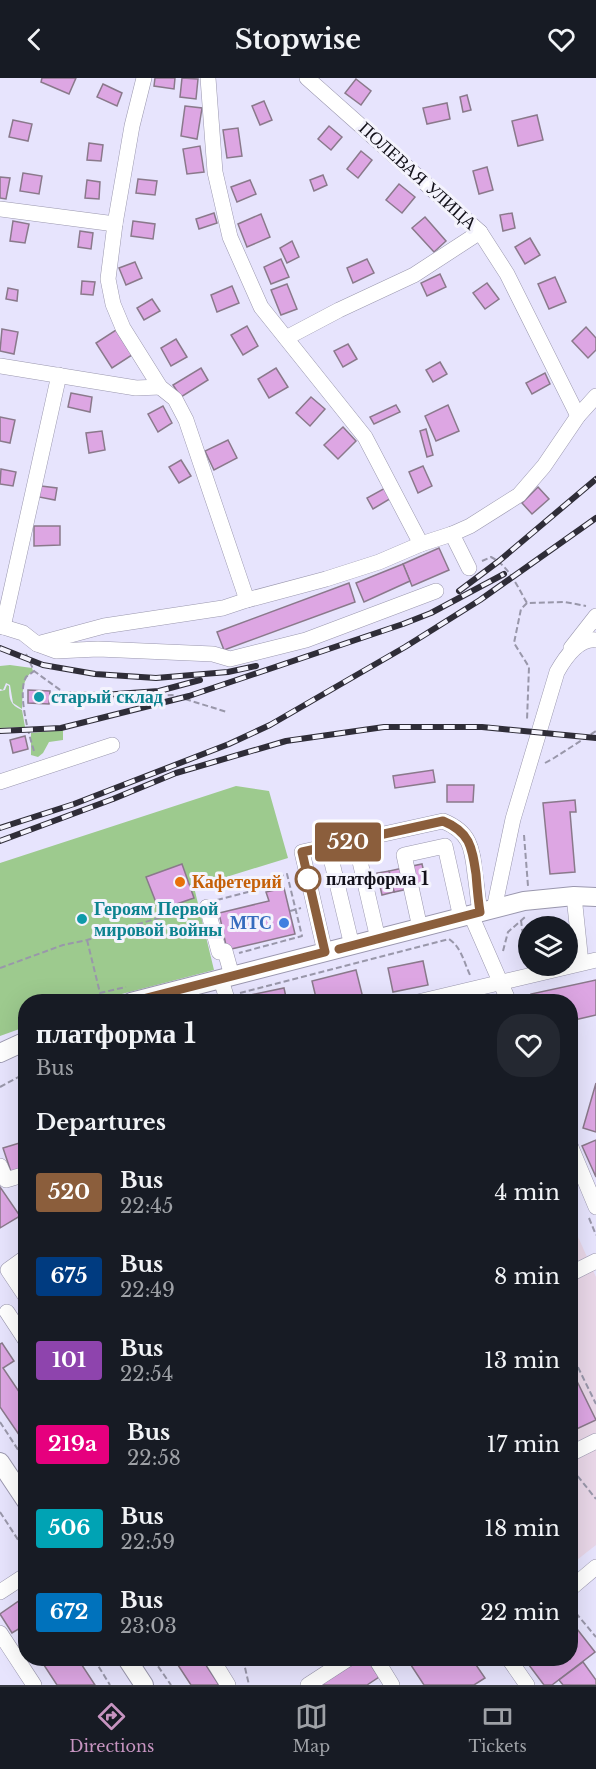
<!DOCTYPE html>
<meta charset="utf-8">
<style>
body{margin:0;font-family:"Libre Baskerville",serif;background:#242831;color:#f1f3f6;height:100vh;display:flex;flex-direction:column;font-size:22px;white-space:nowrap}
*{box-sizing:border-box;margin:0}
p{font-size:20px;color:#9ea1a6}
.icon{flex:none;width:33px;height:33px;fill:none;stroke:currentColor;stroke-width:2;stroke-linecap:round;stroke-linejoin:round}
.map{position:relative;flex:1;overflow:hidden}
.sheet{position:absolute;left:18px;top:916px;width:560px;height:672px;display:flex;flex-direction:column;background:#171b24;border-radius:24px;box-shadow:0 6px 24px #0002}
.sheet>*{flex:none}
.badge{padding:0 12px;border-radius:4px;font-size:21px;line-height:39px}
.controls{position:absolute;left:518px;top:838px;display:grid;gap:12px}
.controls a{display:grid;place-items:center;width:60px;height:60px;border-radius:50%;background:#171b24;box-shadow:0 6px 24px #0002;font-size:30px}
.map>.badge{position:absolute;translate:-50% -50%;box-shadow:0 0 0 3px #fff}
h2{padding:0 18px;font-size:22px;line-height:54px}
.round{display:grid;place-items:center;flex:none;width:63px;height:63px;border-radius:24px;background:#242831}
.headline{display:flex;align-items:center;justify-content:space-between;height:102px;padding:0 18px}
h1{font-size:28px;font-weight:800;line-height:45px}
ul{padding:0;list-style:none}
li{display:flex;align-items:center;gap:18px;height:84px;padding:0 18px}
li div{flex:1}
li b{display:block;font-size:22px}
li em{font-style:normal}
li .badge{min-width:66px;font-weight:700;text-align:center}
header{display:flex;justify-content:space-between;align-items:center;height:78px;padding:0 18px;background:#171b24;font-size:27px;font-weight:800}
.tab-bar{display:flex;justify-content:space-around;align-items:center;height:84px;border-top:2px solid #363941;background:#171b24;font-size:16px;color:#9ea1a6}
.tab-bar a{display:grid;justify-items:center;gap:3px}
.tab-bar .current{color:#c794c1}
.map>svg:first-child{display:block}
.education{fill:#e9d7e8}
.green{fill:#9dca8e}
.building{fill:#dda6e3;stroke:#8a798b;stroke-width:1.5}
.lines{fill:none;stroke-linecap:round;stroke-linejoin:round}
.minor-casing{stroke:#9a97ae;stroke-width:16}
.major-casing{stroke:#9a97ae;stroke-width:20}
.path{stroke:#9997aa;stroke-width:2;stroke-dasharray:6 3;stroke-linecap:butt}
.minor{stroke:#fff;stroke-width:15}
.major{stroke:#fff;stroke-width:18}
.rail-casing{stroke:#2f2d38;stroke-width:6}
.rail{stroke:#f4f3fd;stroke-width:4;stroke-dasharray:11;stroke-linecap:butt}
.line-casing{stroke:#fff;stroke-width:14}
.line{stroke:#8b5e3c;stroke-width:9}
.culture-dot{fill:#0f9aa8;stroke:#f4f3fd;stroke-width:2}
.stop-dot{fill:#fff;stroke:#8b5e3c;stroke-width:3}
.food-dot{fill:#e8710a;stroke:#f4f3fd;stroke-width:2}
.shop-dot{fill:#3f7fe0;stroke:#f4f3fd;stroke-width:2}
.labels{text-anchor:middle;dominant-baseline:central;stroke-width:6;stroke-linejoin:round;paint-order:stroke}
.street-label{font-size:18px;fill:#121019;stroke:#f4f3fd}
.culture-label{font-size:18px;font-weight:bold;fill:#0d838f;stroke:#f4f3fd;text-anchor:start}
.stop-label{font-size:18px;font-weight:bold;fill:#121019;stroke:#f4f3fd;text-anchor:start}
.food-label{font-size:18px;font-weight:bold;fill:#c56008;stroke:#f4f3fd;text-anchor:start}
.shop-label{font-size:18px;font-weight:bold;fill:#366cbe;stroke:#f4f3fd;text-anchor:end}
</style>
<header><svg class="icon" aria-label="back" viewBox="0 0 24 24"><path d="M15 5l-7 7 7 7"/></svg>Stopwise<svg class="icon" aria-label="heart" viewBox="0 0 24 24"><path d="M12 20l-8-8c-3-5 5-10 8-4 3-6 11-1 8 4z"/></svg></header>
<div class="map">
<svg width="596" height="1607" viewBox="0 0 596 1607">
<rect width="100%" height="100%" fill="#e7e4fd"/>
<path class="education" d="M570 1141 596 1199V1467L573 1485 570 1481Z"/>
<g class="green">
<path d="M10 587 32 590 33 593C21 602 23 616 22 631L13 625 10 607 6 605 3 612 0 611V588Z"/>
<path d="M7 607 9 608C9 621 10 627 22 632L25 649 0 650V613L5 612Z"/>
<path d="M63 652V662L49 664 43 675 38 679 31 677V655Z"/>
<path d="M236 708 269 713 288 780 194 809 214 892 91 924H26L25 949 0 958V785Z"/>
</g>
<g class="building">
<path d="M42 0H76L69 16 41 4Z"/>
<path d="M155 0H175L174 11 154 8Z"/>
<path d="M182 0 198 1 196 21 180 19Z"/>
<path d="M356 1 371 13 361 27 345 15Z"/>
<path d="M103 6 122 15 117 28 97 19Z"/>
<path d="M467 17 471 32 463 34 460 19Z"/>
<path d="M264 23 272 42 260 47 252 28Z"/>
<path d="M447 25 450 41 427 46 423 30Z"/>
<path d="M185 28 202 30 197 61 181 58Z"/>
<path d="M537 37 543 62 518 68 512 43Z"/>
<path d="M13 42 32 46 28 63 9 59Z"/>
<path d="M329 48 342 59 331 72 318 61Z"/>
<path d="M238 50 242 78 227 80 223 52Z"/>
<path d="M89 65 103 67 101 83 87 82Z"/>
<path d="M200 68 204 94 187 96 183 71Z"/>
<path d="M361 73 372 82 358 100 347 91Z"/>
<path d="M487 89 493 112 479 116 473 93Z"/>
<path d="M23 95 42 98 39 116 20 113Z"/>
<path d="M323 97 327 107 314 113 310 102Z"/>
<path d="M0 99 10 100 6 121 0 120Z"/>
<path d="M138 101 157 103 155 117 136 115Z"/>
<path d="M87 102 100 104 99 121 85 120Z"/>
<path d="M250 102 256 116 237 124 231 109Z"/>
<path d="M399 106 415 119 402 135 386 122Z"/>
<path d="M214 135 217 145 199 151 196 141Z"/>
<path d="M512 135 515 150 503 153 500 137Z"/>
<path d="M261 136 270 159 247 169 238 146Z"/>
<path d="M425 139 446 163 434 174 412 150Z"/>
<path d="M13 143 29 146 25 165 10 163Z"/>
<path d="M133 143 155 146 153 161 131 158Z"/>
<path d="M80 153 93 155 91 171 78 169Z"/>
<path d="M530 160 540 177 525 186 515 169Z"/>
<path d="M292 163 299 179 287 185 280 170Z"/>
<path d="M281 181 289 199 271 206 264 189Z"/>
<path d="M367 181 374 195 353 205 347 190Z"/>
<path d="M135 184 142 200 126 207 119 190Z"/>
<path d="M440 196 446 209 427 218 421 205Z"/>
<path d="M555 199 566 224 549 231 538 206Z"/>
<path d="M82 203 95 204 93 217 81 216Z"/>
<path d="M487 205 499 221 485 231 473 215Z"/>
<path d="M287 206 297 231 281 237 271 212Z"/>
<path d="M232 208 239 225 217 234 211 217Z"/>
<path d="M8 210 18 212 17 223 6 221Z"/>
<path d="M152 221 160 233 144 242 137 230Z"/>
<path d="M247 248 258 268 243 277 231 257Z"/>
<path d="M586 249 596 260V272L588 280 572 263Z"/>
<path d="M2 251 18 254 14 276 0 273Z"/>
<path d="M116 252 132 277 112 290 96 265Z"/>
<path d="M176 261 187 279 171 288 161 270Z"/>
<path d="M348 266 357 281 343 289 334 273Z"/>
<path d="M440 284 447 296 433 304 426 292Z"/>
<path d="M201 290 208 302 181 319 173 307Z"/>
<path d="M276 290 288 309 269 320 258 301Z"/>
<path d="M545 295 550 306 532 316 526 305Z"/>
<path d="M71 315 92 319 90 334 68 329Z"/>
<path d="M311 319 325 331 310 348 296 335Z"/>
<path d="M396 327 400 334 374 346 370 339Z"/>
<path d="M448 327 459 353 436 363 425 338Z"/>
<path d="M163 328 172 345 158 354 148 336Z"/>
<path d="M0 339 15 342 10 365 0 363Z"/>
<path d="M343 349 356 363 338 381 324 367Z"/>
<path d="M426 351 433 377 427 379 420 353Z"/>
<path d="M102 353 105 372 89 375 86 355Z"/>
<path d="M228 362 237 380 214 392 205 373Z"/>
<path d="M181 382 191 398 179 405 169 389Z"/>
<path d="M423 388 432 408 418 415 409 394Z"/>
<path d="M1 391 16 394 13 408 0 406Z"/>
<path d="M41 408 57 410 55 422 39 419Z"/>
<path d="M387 409 393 419 373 431 367 420Z"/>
<path d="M538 409 549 421 532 436 522 425Z"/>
<path d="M34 448H60V467L34 468Z"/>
<path d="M439 470 449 492 412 508 403 486Z"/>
<path d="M403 486 410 503 364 524 356 505Z"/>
<path d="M349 505 355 524 224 572 217 554Z"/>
<path d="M28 612 50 613 49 626 28 625Z"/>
<path d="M25 658 28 671 13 675 10 662Z"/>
<path d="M433 692 435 704 395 710 393 698Z"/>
<path d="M447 707H474L473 724H447Z"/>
<path d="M575 722 576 734H570L575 794 550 796 543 725Z"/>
<path d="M182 786 194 820 159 832 146 799Z"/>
<path d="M422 786 427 807 394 814 389 793Z"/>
<path d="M389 793 394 814 382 817 377 795Z"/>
<path d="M284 810 295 856 227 872 219 835 269 823 266 814Z"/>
<path d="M423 883 428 907 393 914 388 890Z"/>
<path d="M356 892 364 924H317L312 903Z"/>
<path d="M596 902V937L570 943V924H533L531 916Z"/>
<path d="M284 910 287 924H242L241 919Z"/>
<path d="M596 1005V1054L583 1050Z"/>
<path d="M596 1062V1099L582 1068Z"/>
<path d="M26 1063V1090L11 1094 3 1070Z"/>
<path d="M0 1109 20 1138 0 1150Z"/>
<path d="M2 1265 14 1283 3 1290 26 1324V1367L0 1329V1266Z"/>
<path d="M570 1289 596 1342 570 1354Z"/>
<path d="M26 1518V1559L20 1550 12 1555 0 1536Z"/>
<path d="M570 1542 595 1574 552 1607H544L526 1583 519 1582 520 1581H570Z"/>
<path d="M40 1581H78L95 1607H57Z"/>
<path d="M174 1581H202L219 1607H191Z"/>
<path d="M361 1581H367L379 1599 367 1607H320Z"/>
<path d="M407 1581H472L485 1600 474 1607H424Z"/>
<path d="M583 1584 596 1602V1607H563L559 1602Z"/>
</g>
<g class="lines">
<g class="minor-casing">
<g id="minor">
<path d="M144 0 132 48 115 146 108 201 113 226 123 250 160 309 175 321 186 342 247 522"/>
<path d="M208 0 215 94 230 159 261 229 365 359 421 466"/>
<path d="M307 0 480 154 507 196 578 338"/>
<path d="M0 131 115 146"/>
<path d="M286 260 339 232 414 197 480 154"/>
<path d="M0 288 136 310 160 309"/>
<path d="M452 456 469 490"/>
<path d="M0 548 23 555 37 566 104 548 223 530 247 522 326 501 379 484 421 466 452 456 470 448 519 417 544 388 578 338 596 318"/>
<path d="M3 549 59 297"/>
<path d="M37 566 56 573 98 571 213 576 230 581 306 562 436 513"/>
<path d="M571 570 596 538"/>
<path d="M0 704 112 667"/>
<path d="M355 762 378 861"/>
<path d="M328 768 352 868"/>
<path d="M574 818 581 885"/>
<path d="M207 829 219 874 225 873 232 898"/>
<path d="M494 831 513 741 557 594C565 580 578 560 596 562"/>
<path d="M471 837 509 924"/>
<path d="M420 850 404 777 445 768 461 840"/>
<path d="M325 874 302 774 443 743C470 754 472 769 475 796 477 809 478 822 480 835"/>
<path d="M221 902 228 924"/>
<path d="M418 924 596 882"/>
<path d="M570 1067 596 1129"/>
<path d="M0 1088 6 1102 26 1096"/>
<path d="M26 1179 8 1192 26 1219"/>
<path d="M570 1196 596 1183"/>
<path d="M7 1234 26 1263"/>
<path d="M570 1376 596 1363"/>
<path d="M570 1511 596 1489"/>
<path d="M0 1514 26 1497"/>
<path d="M0 1555 34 1607"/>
<path d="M212 1581 228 1607"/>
<path d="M376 1581 392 1607"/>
<path d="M509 1581 527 1607"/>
<path d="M308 1607 348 1581"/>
</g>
</g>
<g class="major-casing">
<g id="major">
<path d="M131 924 524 823 574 818 596 819"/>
<path d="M0 975 26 963"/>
<path d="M0 1384 26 1423"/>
<path d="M127 1581 144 1607"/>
</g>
</g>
<g class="path">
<path d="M482 483 491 479C509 488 517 508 527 525L565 524 586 528"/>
<path d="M527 525 521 531 514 565 529 589 527 642"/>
<path d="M26 576 34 593 74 622 172 617 227 634"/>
<path d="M34 673C29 657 17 615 26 599 27 598 33 594 34 593"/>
<path d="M545 685 554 680 596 653"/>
<path d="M524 757 528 808"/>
<path d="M217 822 256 812 254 805 287 796 302 858 239 875"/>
<path d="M290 833 301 830"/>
<path d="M521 842 526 884"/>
<path d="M87 862 100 915 126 909"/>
<path d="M503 873 508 854 525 839"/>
<path d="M0 890 63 867 87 862 194 829"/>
<path d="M240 915 449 861C461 869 464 884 470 897"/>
<path d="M204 924 214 921"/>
<path d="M0 1009 26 995"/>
<path d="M589 1140 596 1157"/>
<path d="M570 1273 596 1326"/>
<path d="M0 1344 26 1384"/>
<path d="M572 1391 596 1421"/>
<path d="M0 1434 26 1474"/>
<path d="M570 1528 596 1559"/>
<path d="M94 1581 110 1607"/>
<path d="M153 1581 171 1607"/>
<path d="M243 1581 249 1607"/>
</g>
<use href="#minor" class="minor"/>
<use href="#major" class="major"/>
<g class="rail-casing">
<g id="rail">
<path d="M459 513 499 483 596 401"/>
<path d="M0 570 43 587 95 596 156 600 228 594 256 588"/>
<path d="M70 616 102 617 159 613 200 602"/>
<path d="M0 653 61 650 189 618 403 546 431 535 504 496"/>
<path d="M0 750 74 726 229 666 270 647 405 569 480 522 596 440"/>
<path d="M0 763 113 721 176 695 286 663 384 649H482L596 660"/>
</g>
</g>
<use href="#rail" class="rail"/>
</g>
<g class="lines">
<g class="line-casing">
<path id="line" d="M131 924 325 874 302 774 443 743C470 754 472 769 476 796 477 809 478 822 480 834L339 871"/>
</g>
<use href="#line" class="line"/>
</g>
<g class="culture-dot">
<circle cx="39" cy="619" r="6"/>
<circle cx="82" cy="841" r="6"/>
</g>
<circle class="stop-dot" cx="308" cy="801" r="12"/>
<circle class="food-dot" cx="180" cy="804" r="6"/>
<circle class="shop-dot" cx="284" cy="845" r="6"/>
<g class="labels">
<g class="street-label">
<text transform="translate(418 98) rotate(42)">ПОЛЕВАЯ УЛИЦА</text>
</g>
<g class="culture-label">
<text x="51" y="619">старый склад</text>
<text x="94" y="831">Героям Первой<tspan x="94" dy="21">мировой войны</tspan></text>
</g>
<g class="stop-label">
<text x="326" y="801">платформа 1</text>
</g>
<g class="food-label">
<text x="192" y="804">Кафетерий</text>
</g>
<g class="shop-label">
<text x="272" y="845">МТС</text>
</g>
</g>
</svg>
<div class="controls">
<a><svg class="icon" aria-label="layers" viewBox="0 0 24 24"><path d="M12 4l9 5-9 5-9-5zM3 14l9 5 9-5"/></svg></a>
</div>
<b class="badge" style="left:348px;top:764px;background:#8b5e3c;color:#fff">520</b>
<section class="sheet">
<div class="headline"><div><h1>платформа 1</h1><p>Bus</p></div><a class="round"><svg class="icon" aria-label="heart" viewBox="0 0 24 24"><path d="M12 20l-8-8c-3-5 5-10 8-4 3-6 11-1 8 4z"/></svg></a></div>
<h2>Departures</h2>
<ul>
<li><span class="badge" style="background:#8b5e3c;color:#fff">520</span><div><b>Bus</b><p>22:45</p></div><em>4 min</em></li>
<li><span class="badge" style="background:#003b80;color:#fff">675</span><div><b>Bus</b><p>22:49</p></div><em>8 min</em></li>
<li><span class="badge" style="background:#8e44ad;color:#fff">101</span><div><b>Bus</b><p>22:54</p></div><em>13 min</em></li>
<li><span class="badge" style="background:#e6007e;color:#fff">219a</span><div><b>Bus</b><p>22:58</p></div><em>17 min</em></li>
<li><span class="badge" style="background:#00a3b4;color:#fff">506</span><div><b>Bus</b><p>22:59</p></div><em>18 min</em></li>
<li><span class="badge" style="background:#0072bc;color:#fff">672</span><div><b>Bus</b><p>23:03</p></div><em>22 min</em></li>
</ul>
</section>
</div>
<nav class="tab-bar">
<a class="current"><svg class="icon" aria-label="directions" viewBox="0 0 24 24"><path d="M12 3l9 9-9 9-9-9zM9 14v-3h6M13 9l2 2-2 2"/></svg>Directions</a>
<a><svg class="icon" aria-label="map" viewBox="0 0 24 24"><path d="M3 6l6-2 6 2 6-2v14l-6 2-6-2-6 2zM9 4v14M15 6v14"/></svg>Map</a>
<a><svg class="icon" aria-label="tickets" viewBox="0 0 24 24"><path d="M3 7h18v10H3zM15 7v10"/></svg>Tickets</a>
</nav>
